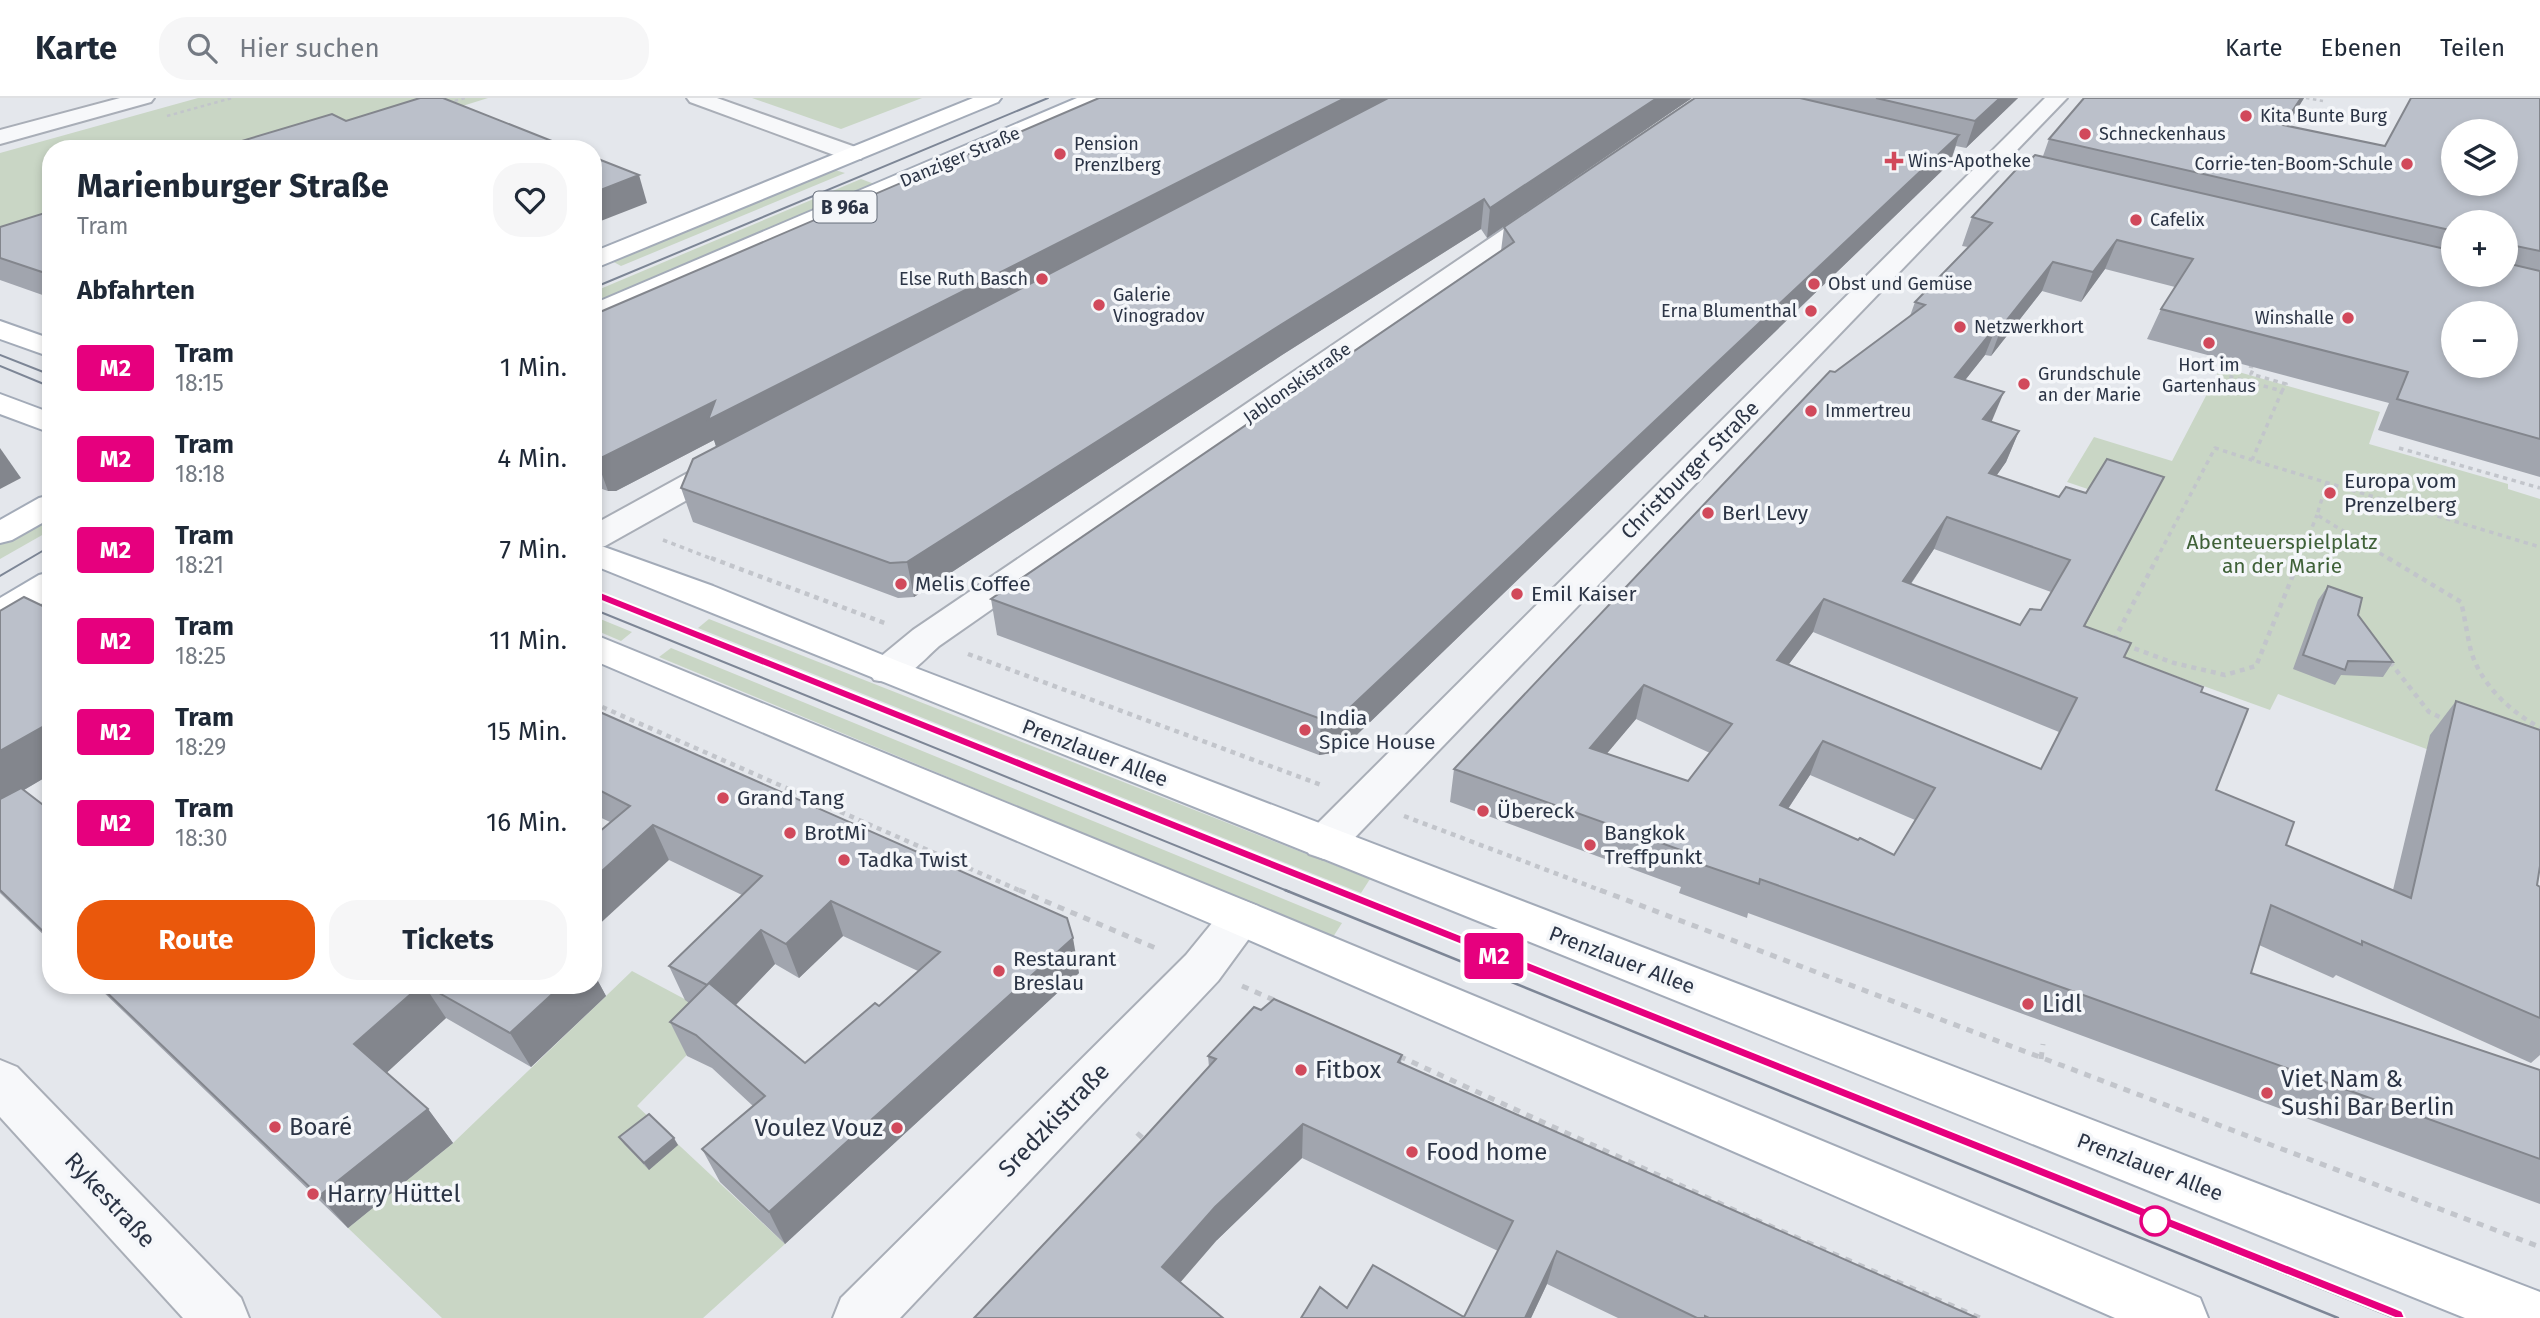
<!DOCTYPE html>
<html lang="de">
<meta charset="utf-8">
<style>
body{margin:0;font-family:"Fira Sans",sans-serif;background:#f6f6f7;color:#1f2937;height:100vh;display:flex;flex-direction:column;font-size:26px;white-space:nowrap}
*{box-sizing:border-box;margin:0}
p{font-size:23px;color:#747a83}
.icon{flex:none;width:38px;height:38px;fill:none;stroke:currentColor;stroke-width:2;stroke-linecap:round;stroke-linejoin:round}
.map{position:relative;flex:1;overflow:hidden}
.details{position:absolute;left:42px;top:42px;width:560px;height:854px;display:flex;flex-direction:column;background:#fff;border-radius:28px;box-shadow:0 4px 10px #0003}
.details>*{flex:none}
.badge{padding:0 14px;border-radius:5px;font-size:24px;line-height:46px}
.buttons{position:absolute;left:2441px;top:21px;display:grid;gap:14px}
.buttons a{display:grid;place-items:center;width:77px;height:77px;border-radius:50%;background:#fff;box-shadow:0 4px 10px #0003;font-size:35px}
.map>.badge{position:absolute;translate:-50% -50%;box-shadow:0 0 0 4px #fff}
h2{padding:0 35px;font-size:26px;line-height:63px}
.round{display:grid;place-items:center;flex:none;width:74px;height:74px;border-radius:28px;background:#f6f6f7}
.summary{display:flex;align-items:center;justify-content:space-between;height:119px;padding:0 35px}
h1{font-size:33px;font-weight:700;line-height:52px}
.cta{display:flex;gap:14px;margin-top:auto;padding:14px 35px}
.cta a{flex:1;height:80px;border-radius:28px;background:#ea580c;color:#fff;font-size:28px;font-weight:700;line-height:80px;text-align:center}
.cta a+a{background:#f6f6f7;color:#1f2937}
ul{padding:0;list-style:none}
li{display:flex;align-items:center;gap:21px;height:91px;padding:0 35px}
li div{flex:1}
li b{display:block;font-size:26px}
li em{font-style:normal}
li .badge{min-width:77px;font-weight:700;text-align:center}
header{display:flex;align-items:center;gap:42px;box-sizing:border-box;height:98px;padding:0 35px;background:#fff;border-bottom:2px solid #e0e1e3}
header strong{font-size:33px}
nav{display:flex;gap:38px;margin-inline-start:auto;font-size:24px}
.search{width:490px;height:63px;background:#f6f6f7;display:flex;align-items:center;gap:18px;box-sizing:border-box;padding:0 24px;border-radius:28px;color:#747a83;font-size:26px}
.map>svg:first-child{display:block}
.green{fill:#c9d6c5}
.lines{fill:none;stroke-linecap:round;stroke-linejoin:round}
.minor-casing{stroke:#a9aeb7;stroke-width:4}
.major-casing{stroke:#a3abb8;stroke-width:4}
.path-far3{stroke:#c2c5cb;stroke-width:2.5;stroke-dasharray:3.5 3.5;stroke-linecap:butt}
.path-far2{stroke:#c2c5cb;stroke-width:3.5;stroke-dasharray:4.5 4.5;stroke-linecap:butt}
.path-far1{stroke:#c2c5cb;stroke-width:4.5;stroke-dasharray:5 5;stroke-linecap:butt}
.path{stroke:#c2c5cb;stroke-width:5;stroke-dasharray:7 7;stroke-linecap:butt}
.minor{fill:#f7f8fa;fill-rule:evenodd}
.major{fill:#fff;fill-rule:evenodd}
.tram-far1{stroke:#7d8696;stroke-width:2}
.tram{stroke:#7d8696;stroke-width:2.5}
.wall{fill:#a1a5ae;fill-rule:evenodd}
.shaded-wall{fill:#83868d}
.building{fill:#bbc0ca;stroke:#83868d;stroke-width:2;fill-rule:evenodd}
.line{fill:#e6007e;stroke:#fff;stroke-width:2}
.poi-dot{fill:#d1495b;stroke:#f4f6f9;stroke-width:2.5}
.stop-dot{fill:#fff;stroke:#e6007e;stroke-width:3.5}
.labels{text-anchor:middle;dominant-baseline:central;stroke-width:7;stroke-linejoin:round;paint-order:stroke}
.far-poi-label{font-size:18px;fill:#2b3445;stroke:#f4f6f9;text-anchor:start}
.far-street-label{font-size:18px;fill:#2b3445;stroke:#f4f6f9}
.shield{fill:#f4f6f9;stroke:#676e7b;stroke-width:2}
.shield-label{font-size:19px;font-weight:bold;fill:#2b3445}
.street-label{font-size:21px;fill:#2b3445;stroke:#f4f6f9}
.poi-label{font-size:21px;fill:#2b3445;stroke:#f4f6f9;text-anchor:start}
.park-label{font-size:21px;fill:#3f6138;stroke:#f4f6f9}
.near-poi-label{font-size:24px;fill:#2b3445;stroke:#f4f6f9;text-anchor:start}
.near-street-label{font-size:24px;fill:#2b3445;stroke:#f4f6f9}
</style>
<header>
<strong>Karte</strong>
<div class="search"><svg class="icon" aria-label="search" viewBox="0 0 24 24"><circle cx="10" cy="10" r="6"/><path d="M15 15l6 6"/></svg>Hier suchen</div>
<nav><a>Karte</a><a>Ebenen</a><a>Teilen</a></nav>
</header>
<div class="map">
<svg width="2540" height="1220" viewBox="0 0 2540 1220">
<rect width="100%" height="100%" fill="#e4e7ec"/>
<g class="green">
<path d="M198 0H488L370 37 316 51H51V137L0 154V55Z"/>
<path d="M752 0H922L841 31Z"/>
<path d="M835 72 845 75 621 168 612 163Z"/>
<path d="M861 81 877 87 593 208V194Z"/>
<path d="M2221 269 2380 314 2369 346 2508 386V391L2540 401V693L2278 596 2270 612 2076 542 2147 411 2067 384 2094 339 2172 363Z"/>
<path d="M40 424 51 427V432L0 461V446Z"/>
<path d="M593 518 632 534 621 543 593 531Z"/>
<path d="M709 521 1370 781 1361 795 698 530Z"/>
<path d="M671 550 1342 825 1333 839 659 559Z"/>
<path d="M632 873 722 921 637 1008 785 1146 703 1220H442L348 1130 453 1045Z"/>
</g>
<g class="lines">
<g class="minor-casing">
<g id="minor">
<path d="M120 0H154L151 4 0 46V32Z"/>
<path d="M687 0H717L861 51 864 56 861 61H845L690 4Z"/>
<path d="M2045 0H2067L1339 756 1324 761 1309 756 1303 745 1309 734Z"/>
<path d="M1545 107 1554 109 1557 114 1554 119 939 548C919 566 902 589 874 582L868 573 874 564 913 532 1536 109Z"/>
<path d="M726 358 737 360 742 367 737 374 605 448 593 451V427L715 360Z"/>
<path d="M1242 802 1258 808 1264 820 1218 883 900 1220H833L841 1200 1186 857 1226 808Z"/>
<path d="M0 962 17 969 241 1200 249 1220H183L0 1019Z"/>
</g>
</g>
<g class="major-casing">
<g id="major">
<path d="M973 0H1001L998 4 593 171V154Z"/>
<path d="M1077 0H1105L1102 4 593 224V206Z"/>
<path d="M0 223 51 241V259L0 241Z"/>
<path d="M0 296 51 315V335L0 316Z"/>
<path d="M51 397V420L12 442 0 445V422L39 400Z"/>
<path d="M593 445 713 488 900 564 2535 1192 2540 1194V1220H2465L593 467Z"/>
<path d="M51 474V500L13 523 0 526V500L39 477Z"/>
<path d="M593 536 1258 808 2200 1200 2208 1220H2115L1226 832 593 562Z"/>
</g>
</g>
<g class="path-far3">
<path d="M2306 0 2323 3"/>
<path d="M448 5 465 0"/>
<path d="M167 18 232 0"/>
</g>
<g class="path-far2">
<path d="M2240 261 2231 279 2282 293 2252 362 2540 449"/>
<path d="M2249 268 2254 269 2251 276 2286 286 2282 293"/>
<path d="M2399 350 2540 390"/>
<path d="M2327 384 2317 417 2391 462"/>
<path d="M663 442 715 462"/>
<path d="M2156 462 2215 350 2252 362"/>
<path d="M2299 462 2317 417"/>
</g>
<g class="path-far1">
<path d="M711 460 887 526"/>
<path d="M2388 460 2461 504C2465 520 2467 537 2471 553 2481 587 2510 613 2540 630"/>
<path d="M2114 542 2157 460"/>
<path d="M2125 547 2174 565 2225 577 2256 568 2300 460"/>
<path d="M968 556 1324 688"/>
<path d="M2390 564 2429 614 2446 622"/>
<path d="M593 605 1023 794"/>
<path d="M1404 718 1605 794"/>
</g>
<g class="path">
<path d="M1019 792 1160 852"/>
<path d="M1600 792 2540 1149"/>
<path d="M1242 888 1276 903"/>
<path d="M1399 958 1745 1117 1980 1220"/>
<path d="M2041 961 2043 946"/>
<path d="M1137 1035 1146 1043"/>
</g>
<use href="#minor" class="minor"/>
<use href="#major" class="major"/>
<g class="tram-far1">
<path d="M593 190 1048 0"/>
<path d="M0 257 51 277"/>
<path d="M0 268 51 289"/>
<path d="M0 478 51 448"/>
<path d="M593 495 1336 794"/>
<path d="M593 511 1290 794"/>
</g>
<g class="tram">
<path d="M1285 792 2338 1220"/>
<path d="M1332 792 2395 1220"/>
</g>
</g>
<g class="wall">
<path d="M1692 0 1487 140 1481 131 1282 257 914 499 898 500 693 424 681 390 716 348 714 342 616 393H608L593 388V217Z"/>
<path d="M1695 0H2018L1966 50 1956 48 1950 65 1339 654 1319 657 997 537 991 501 1501 153 1504 129Z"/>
<path d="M2304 0 2287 28 2385 48 2540 0V379L2378 332 2389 305 2147 241 2161 211 2175 189 2105 171 2081 204 2042 193 1991 258 1985 257 1965 282 1992 324 2019 333 2006 364 1996 378 2059 399 2086 395 2147 411 2085 528 2124 559 2201 594 2216 692 2286 747 2393 792 2430 637 2456 603 2537 787 2540 789V957L2531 965 2336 877 2333 880 2259 847 2251 875 2540 972V1106L1748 815 1747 820 1679 795 1681 789 1450 704 1454 671 1835 274 1910 218 1915 204 1968 149 1962 148 1972 119 2029 63 2043 58 2049 41ZM2454 124H2506V177H2454ZM1934 451 2051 494 2041 512 2020 527 1911 486ZM1813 534 2059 634 2041 671 1789 566ZM1636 621 1710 655 1688 683 1606 656ZM1810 677 1915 722 1894 757 1788 711Z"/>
<path d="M51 113V200L0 182V129Z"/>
<path d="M2328 488 2358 517 2393 564 2383 579 2341 577 2335 587 2293 571 2318 502Z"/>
<path d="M51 512V676L24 692 51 713V844L0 795V513Z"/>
<path d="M593 611 1079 875 785 1146 720 1084 702 1051 753 1008 712 970 687 958 670 924 689 905 685 902 669 868 742 797 669 762 610 724 593 716ZM843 838 918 873 879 908 805 965 736 907 775 866 799 880Z"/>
<path d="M593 874 606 898 531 969 446 920 386 975 428 1011 453 1045 348 1130 96 887H593Z"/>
<path d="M1261 912 1402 957 1401 965 1977 1220H1618L1547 1186 1531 1220H1301L1347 1210 1464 1219 1498 1153 1302 1060 1217 1142 974 1220 1145 1039 1209 969 1208 958Z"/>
<path d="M619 1039 678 1047 649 1072 624 1046Z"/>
</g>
<g class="shaded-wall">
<path d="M1345 0H1395L718 355 714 342 616 393H608L596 360Z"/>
<path d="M1657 0H1692L1487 140 1490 110Z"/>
<path d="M2000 0H2018L1966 50 1975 23Z"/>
<path d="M2301 0H2304L2271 53 2283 27Z"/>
<path d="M1959 37 1950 65 1339 654 1319 657 1321 621Z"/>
<path d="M639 77 647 105 593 126V95Z"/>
<path d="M1484 101 1481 131 1282 257 914 499 907 464 1282 226Z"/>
<path d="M2117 142 2105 171 2081 204 2093 174Z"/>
<path d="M2053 164 2042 193 1991 258 2002 228Z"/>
<path d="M1997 227 1985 257 1943 310 1955 279Z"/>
<path d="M2004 294 1991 325 1983 321Z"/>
<path d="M2019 333 2006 364 1976 407 1989 375Z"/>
<path d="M0 350 21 380 0 391Z"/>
<path d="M2164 379 2147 411 2067 561 2084 528Z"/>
<path d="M1947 419 1934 451 1890 516 1903 483Z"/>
<path d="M1824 501 1813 534 1767 595 1777 562Z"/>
<path d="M1644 587 1636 621 1583 684 1590 650Z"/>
<path d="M51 624V676L0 706V653Z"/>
<path d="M1823 643 1810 677 1768 741 1780 707Z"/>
<path d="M653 727 669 762 593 832V781Z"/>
<path d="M831 803 843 838 799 880 786 846Z"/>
<path d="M761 832 775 866 722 921 707 887Z"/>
<path d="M1073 840 1079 875 785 1146 769 1114Z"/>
<path d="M593 874 606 898 531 969 510 935 562 887H593Z"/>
<path d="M421 887H424L446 920 381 980 354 946Z"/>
<path d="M428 1011 453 1045 348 1130 319 1098Z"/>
<path d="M1303 1026 1302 1060 1217 1142 1166 1201 1162 1169 1215 1109Z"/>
<path d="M674 1040 678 1047 649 1072 644 1065Z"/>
<path d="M1557 1153 1547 1186 1531 1220H1525Z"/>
</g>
<g class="building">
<path d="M420 0H443L572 51H246L235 45 332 16 346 23Z"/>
<path d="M1099 0H1345L708 322 715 303 603 359H593V217Z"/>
<path d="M1388 0H1657L1490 110 1484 101 1282 226 907 464 890 465 681 390 693 361Z"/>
<path d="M1695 0H1800L1959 37 1341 618 1321 621 991 501 1514 144 1504 129Z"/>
<path d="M1876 0H2000L1975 23Z"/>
<path d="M2084 0H2301L2283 27 2385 48 2411 0H2540V153L2506 146V124H2454V133L2049 41ZM2454 33H2506V86H2454Z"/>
<path d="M2035 57 2454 153V177H2506V165L2540 173V341L2397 301 2408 274 2161 211 2193 161 2117 142 2093 174 2053 164 2002 228 1997 227 1955 279 2004 294 1983 321 2019 333 1989 375 2059 399 2066 389 2086 395 2107 361 2164 379 2084 528 2131 545 2124 559 2203 589 2201 594 2248 611 2216 692 2294 724 2286 747 2411 800 2456 603 2540 632V768L2537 787 2540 789V920L2362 843V847L2271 807 2251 875 2540 972V1061L1760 781 1759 786 1689 762 1692 756 1454 671 1830 273 1835 274 1925 207 1915 204 1992 125 1972 119 2025 62 2029 63ZM2454 215H2506V268H2454ZM1947 419 2070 462 2041 512 2030 511 2020 527 1903 483ZM1824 501 2077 600 2041 671 1777 562ZM1644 587 1732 626 1688 683 1590 650ZM1823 643 1935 690 1894 757 1860 740 1858 742 1780 707Z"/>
<path d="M593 59 639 77 593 95Z"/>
<path d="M51 113V177L0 160V129Z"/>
<path d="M2328 488 2362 500 2358 517 2393 564 2348 563 2345 572 2303 557Z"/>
<path d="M24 499 51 512V624L0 653V513Z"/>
<path d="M593 611 1067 820 1073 840 769 1114 702 1051 765 998 696 937 670 924 709 885 805 965 875 905 879 908 940 854 831 803 786 846 761 832 707 887 669 868 762 778 653 727 593 781V739L630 708 593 689Z"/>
<path d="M21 690 51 713V841L0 792V701Z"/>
<path d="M99 887H421L354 946 428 1011 319 1098Z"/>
<path d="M425 887H562L510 935Z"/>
<path d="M1274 901 1402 957 1398 964 1977 1220H1709L1705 1218V1220H1697L1557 1153 1525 1220H1301L1320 1189 1347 1210 1373 1167 1464 1219 1513 1123 1303 1026 1215 1109 1162 1169 1223 1220H974L1145 1039 1216 961 1208 958 1254 909 1261 912Z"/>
<path d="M649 1016 674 1040 644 1065 619 1039Z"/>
</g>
<path class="line" d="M593 491 2395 1210 2402 1213 2405 1220H2395L589 498 587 495Z"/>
<g class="poi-dot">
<circle cx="2246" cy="18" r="7"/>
<circle cx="2085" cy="36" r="7"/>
<circle cx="1060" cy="56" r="7"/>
<path d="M1890.5 52.5h7v7h7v7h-7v7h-7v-7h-7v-7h7z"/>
<circle cx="2407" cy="66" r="7"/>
<circle cx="2136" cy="122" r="7"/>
<circle cx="1042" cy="181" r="7"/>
<circle cx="1814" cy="186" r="7"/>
<circle cx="1099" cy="207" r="7"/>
<circle cx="1811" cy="213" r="7"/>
<circle cx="2348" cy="220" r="7"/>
<circle cx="1960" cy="229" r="7"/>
<circle cx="2209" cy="245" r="7"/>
<circle cx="2024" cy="286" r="7"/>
<circle cx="1811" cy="313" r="7"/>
<circle cx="2330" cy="395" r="7"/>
<circle cx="1708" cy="415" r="7"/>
<circle cx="901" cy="486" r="7"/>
<circle cx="1517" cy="496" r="7"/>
<circle cx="1305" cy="632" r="7"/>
<circle cx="723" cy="700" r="7"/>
<circle cx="1483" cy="713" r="7"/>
<circle cx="790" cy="735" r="7"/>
<circle cx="1590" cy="747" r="7"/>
<circle cx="844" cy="762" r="7"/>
<circle cx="999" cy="873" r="7"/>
<circle cx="2028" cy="906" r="7"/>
<circle cx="1301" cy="972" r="7"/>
<circle cx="2267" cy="995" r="7"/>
<circle cx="275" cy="1029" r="7"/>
<circle cx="897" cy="1030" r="7"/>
<circle cx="1412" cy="1054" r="7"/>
<circle cx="313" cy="1096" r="7"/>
</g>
<circle class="stop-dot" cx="2155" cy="1123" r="14"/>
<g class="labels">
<g class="far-poi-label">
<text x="2260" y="18">Kita Bunte Burg</text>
<text x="2099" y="36">Schneckenhaus</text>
<text x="1074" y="46">Pension<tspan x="1074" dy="21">Prenzlberg</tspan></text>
<text x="1908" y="63">Wins-Apotheke</text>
<text x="2393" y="66" text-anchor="end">Corrie-ten-Boom-Schule</text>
<text x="2150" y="122">Cafelix</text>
<text x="1028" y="181" text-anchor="end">Else Ruth Basch</text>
<text x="1828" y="186">Obst und Gemüse</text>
<text x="1113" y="197">Galerie<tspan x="1113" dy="21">Vinogradov</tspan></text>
<text x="1797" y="213" text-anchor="end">Erna Blumenthal</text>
<text x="2334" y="220" text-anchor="end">Winshalle</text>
<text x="1974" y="229">Netzwerkhort</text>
<text x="2209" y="267" text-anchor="middle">Hort im<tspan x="2209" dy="21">Gartenhaus</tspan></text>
<text x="2038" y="276">Grundschule<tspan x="2038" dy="21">an der Marie</tspan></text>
<text x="1825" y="313">Immertreu</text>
</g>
<g class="far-street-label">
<text transform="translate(960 59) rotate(-23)">Danziger Straße</text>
<text transform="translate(1297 285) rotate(-35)">Jablonskistraße</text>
</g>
<rect class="shield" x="813.5" y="93.5" width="63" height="31" rx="5"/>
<g class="shield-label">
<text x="845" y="109">B 96a</text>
</g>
<g class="street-label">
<text transform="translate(1690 372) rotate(-45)">Christburger Straße</text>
<text transform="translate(1095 655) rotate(21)">Prenzlauer Allee</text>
<text transform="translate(1622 862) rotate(21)">Prenzlauer Allee</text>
<text transform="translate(2150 1069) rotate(21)">Prenzlauer Allee</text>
</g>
<g class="poi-label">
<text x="2344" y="383">Europa vom<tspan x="2344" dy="24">Prenzelberg</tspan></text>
<text x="1722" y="415">Berl Levy</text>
<text x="915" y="486">Melis Coffee</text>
<text x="1531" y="496">Emil Kaiser</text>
<text x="1319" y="620">India<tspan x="1319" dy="24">Spice House</tspan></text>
<text x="737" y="700">Grand Tang</text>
<text x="1497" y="713">Übereck</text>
<text x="804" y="735">BrotMì</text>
<text x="1604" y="735">Bangkok<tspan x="1604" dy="24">Treffpunkt</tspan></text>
<text x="858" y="762">Tadka Twist</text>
<text x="1013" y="861">Restaurant<tspan x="1013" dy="24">Breslau</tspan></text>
</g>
<g class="park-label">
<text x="2282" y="444">Abenteuerspielplatz<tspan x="2282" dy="24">an der Marie</tspan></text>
</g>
<g class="near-poi-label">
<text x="2042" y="906">Lidl</text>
<text x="1315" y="972">Fitbox</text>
<text x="2281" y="981">Viet Nam &amp;<tspan x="2281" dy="28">Sushi Bar Berlin</tspan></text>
<text x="289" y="1029">Boaré</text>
<text x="883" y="1030" text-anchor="end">Voulez Vouz</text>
<text x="1426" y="1054">Food home</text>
<text x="327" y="1096">Harry Hüttel</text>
</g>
<g class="near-street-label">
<text transform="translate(1054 1022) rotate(-46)">Sredzkistraße</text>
<text transform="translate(110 1102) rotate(47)">Rykestraße</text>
</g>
</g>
</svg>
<div class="buttons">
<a><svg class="icon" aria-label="layers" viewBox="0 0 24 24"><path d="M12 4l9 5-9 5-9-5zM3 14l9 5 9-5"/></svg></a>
<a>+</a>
<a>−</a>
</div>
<b class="badge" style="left:1494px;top:858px;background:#e6007e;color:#fff">M2</b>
<section class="details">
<div class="summary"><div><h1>Marienburger Straße</h1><p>Tram</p></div><a class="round"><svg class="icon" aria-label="heart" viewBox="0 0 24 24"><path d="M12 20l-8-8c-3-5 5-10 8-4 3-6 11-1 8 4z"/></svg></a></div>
<h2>Abfahrten</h2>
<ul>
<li><span class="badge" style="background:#e6007e;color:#fff">M2</span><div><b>Tram</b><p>18:15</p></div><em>1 Min.</em></li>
<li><span class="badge" style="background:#e6007e;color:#fff">M2</span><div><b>Tram</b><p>18:18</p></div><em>4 Min.</em></li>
<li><span class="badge" style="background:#e6007e;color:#fff">M2</span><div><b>Tram</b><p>18:21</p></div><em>7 Min.</em></li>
<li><span class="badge" style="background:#e6007e;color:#fff">M2</span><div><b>Tram</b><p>18:25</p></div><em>11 Min.</em></li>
<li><span class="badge" style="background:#e6007e;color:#fff">M2</span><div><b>Tram</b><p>18:29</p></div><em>15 Min.</em></li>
<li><span class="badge" style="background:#e6007e;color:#fff">M2</span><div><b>Tram</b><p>18:30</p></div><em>16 Min.</em></li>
</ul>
<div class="cta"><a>Route</a><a>Tickets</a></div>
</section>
</div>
